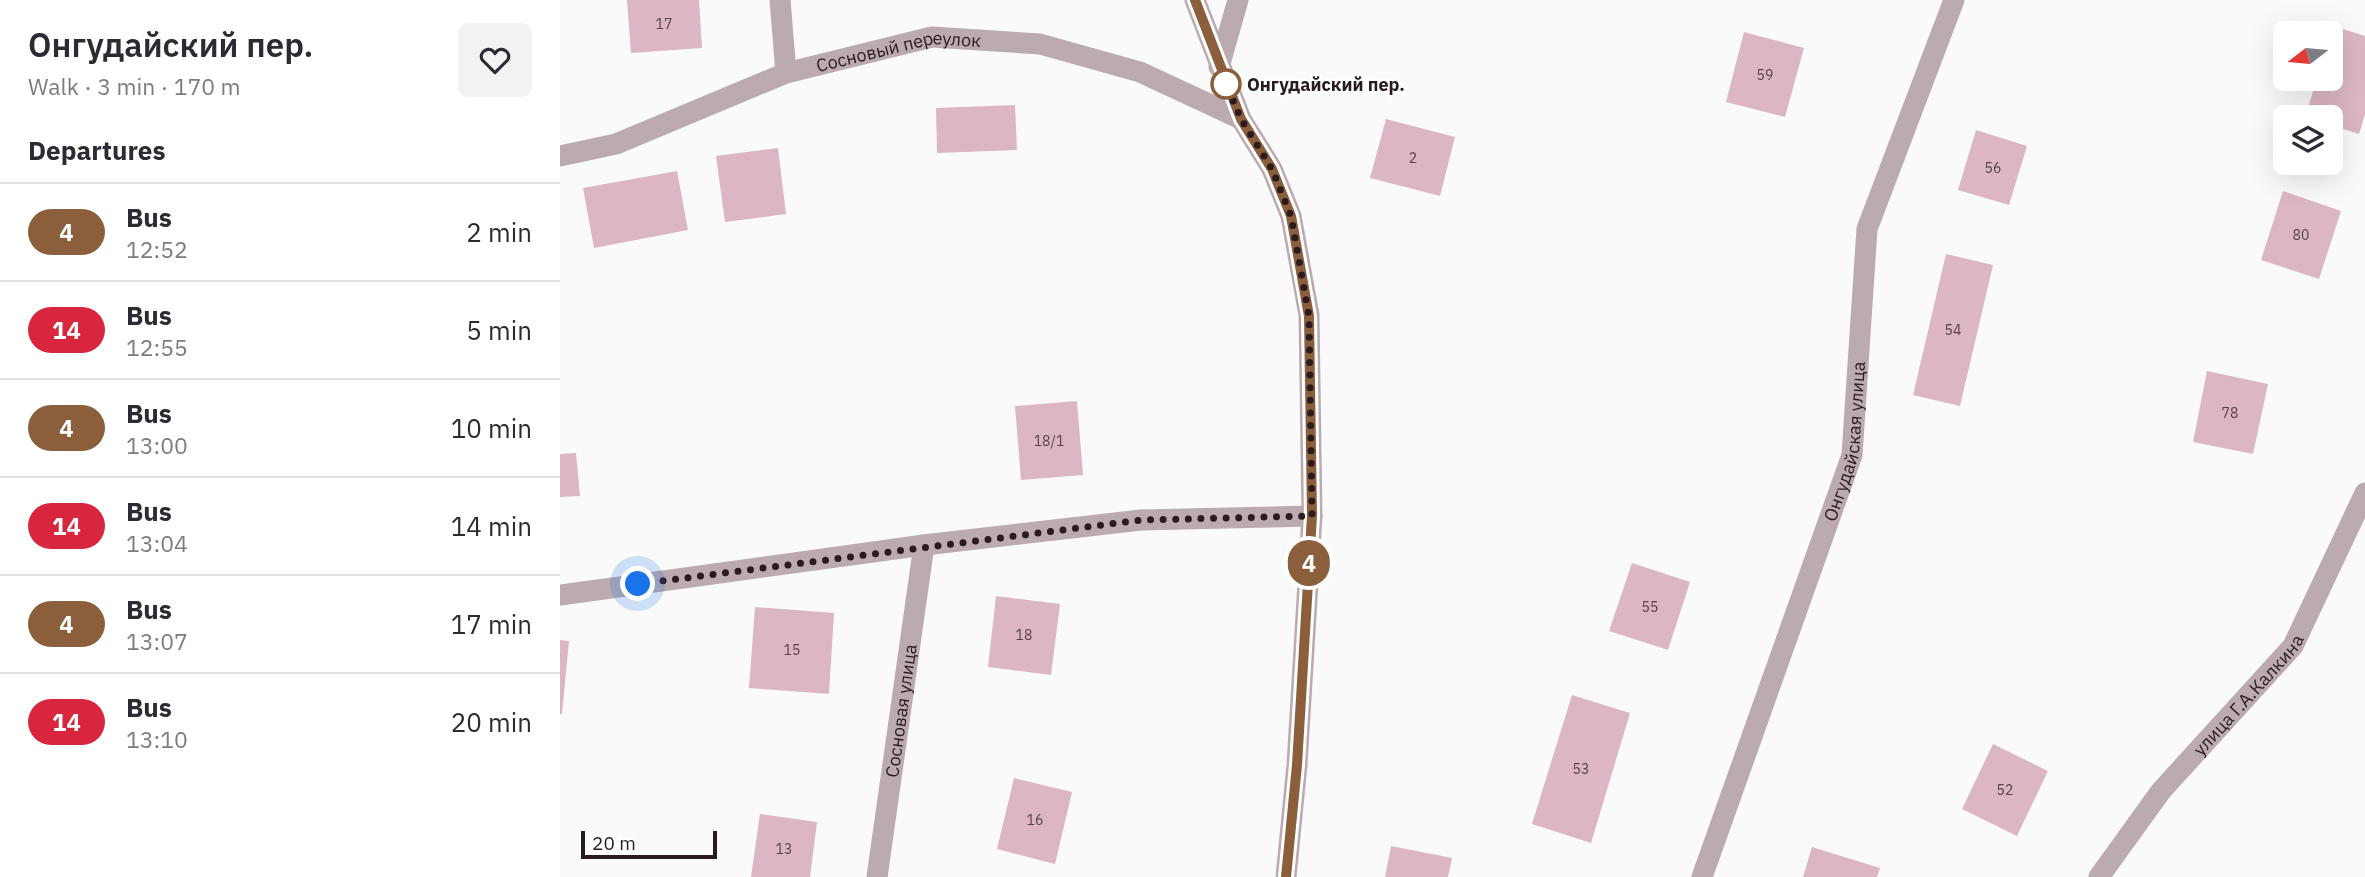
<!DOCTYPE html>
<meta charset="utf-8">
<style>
body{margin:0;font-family:"IBM Plex Sans",sans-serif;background:#f2f2f3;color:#2b2b33;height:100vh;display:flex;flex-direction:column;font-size:26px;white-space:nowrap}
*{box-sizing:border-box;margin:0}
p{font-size:23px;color:#7c7c81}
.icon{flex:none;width:38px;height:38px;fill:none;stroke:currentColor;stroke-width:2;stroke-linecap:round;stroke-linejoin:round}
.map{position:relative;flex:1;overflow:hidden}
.sheet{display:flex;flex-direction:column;background:#fff;width:560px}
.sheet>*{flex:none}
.badge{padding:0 14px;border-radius:23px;font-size:24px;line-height:46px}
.needle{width:46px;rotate:254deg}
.fabs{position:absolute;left:1713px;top:21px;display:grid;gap:14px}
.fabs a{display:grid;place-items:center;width:70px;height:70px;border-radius:10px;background:#fff;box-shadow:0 7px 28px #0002;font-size:35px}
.scale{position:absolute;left:21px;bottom:18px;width:136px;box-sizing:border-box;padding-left:7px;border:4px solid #291b20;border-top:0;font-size:19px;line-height:24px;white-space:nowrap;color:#291b20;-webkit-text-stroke:5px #fff;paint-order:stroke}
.you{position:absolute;width:35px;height:35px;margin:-18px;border:5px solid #fff;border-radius:50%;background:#1a73e8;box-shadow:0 0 0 10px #1a73e833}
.map>.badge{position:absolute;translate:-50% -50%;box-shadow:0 0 0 4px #fff}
h2{padding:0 28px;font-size:26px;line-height:63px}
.round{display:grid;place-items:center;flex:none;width:74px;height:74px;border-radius:10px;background:#f2f2f3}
.head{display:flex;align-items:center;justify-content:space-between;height:119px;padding:0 28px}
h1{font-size:33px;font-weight:600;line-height:52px}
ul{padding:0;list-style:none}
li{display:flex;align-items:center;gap:21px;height:98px;padding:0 28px;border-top:2px solid #e1e1e2}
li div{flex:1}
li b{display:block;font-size:26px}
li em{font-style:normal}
li .badge{min-width:77px;font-weight:700;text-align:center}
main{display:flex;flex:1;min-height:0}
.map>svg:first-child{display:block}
.building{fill:#dcb6c4}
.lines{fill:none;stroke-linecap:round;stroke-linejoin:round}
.minor{stroke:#bbaab0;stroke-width:21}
.line-casing{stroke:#fff;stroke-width:16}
.line{stroke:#8b5e3c;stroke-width:10}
.walk{stroke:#291b20;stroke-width:7;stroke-dasharray:0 12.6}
.stop-dot{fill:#fff;stroke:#8b5e3c;stroke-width:3.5}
.labels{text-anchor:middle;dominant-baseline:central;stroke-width:5;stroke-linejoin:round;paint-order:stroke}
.number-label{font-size:14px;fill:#564249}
.street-label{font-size:18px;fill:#291b20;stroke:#fff}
.stop-label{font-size:18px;font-weight:bold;fill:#291b20;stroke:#fff;text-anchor:start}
</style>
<main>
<section class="sheet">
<div class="head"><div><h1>Онгудайский пер.</h1><p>Walk · 3 min · 170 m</p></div><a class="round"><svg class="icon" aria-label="heart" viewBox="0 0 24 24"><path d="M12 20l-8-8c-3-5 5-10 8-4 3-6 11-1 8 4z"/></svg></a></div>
<h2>Departures</h2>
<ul>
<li><span class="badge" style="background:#8b5e3c;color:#fff">4</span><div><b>Bus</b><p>12:52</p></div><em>2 min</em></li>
<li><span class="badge" style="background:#d7263d;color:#fff">14</span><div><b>Bus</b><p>12:55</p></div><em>5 min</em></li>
<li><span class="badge" style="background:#8b5e3c;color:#fff">4</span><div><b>Bus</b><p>13:00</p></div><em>10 min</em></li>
<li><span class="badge" style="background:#d7263d;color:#fff">14</span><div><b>Bus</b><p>13:04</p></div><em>14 min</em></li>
<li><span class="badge" style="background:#8b5e3c;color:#fff">4</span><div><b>Bus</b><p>13:07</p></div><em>17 min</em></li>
<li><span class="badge" style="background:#d7263d;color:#fff">14</span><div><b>Bus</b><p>13:10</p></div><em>20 min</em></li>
</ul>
</section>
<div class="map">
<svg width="1805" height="877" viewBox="0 0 1805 877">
<rect width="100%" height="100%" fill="#fafafa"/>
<g class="building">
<path d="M67 0H139L142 48 71 53Z"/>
<path d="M1773 26 1805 36V114L1799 134 1771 125V117H1745L1757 79H1771Z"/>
<path d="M1184 32 1244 48 1225 117 1166 102Z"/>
<path d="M455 105 457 150 377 153 376 108Z"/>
<path d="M826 119 895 137 880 196 810 178Z"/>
<path d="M1416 130 1467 146 1449 205 1398 190Z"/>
<path d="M218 148 226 214 165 222 156 156Z"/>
<path d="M117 171 128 230 34 248 23 188Z"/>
<path d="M1723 191 1781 211 1759 279 1701 260Z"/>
<path d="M1386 254 1433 265 1400 406 1353 395Z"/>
<path d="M1647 371 1708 384 1693 454 1633 442Z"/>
<path d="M517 401 523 475 461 480 455 406Z"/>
<path d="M16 453 20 496 0 497V454Z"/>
<path d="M1072 563 1130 582 1108 650 1049 631Z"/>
<path d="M436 596 500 604 491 675 428 667Z"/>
<path d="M195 607 274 613 269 694 189 688Z"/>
<path d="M0 640 9 641 2 714H0Z"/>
<path d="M1012 695 1070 713 1031 843 972 824Z"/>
<path d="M1433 744 1488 771 1457 836 1402 809Z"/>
<path d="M454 778 512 792 495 864 437 849Z"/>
<path d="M200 814 257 822 250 877H191Z"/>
<path d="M831 846 892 858 888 877H825Z"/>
<path d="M1252 847 1320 868 1317 877H1243Z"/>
</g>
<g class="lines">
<g class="minor">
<path d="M220 0 226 73"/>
<path d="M635 0 681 119 712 169 731 216 749 315 752 516 737 765 726 877"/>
<path d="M659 67 678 0"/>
<path id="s1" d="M0 156 56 144 226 73 372 37 480 44 580 72 681 119"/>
<path d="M0 595 364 545 581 520 752 516"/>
<path id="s2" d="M317 877 364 545"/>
<path id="s3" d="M1142 877 1292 455 1307 229 1394 0"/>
<path id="s4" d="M1539 877 1601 791 1733 646 1805 493"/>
</g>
</g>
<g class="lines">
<g class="line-casing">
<path id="line" d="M635 0 681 119 712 169 731 216 749 316 752 516 737 765 726 877"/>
</g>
<use href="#line" class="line"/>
<path class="walk" d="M78 584 581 520 752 516 749 316 731 216 712 169 681 119 666 84"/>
</g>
<circle class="stop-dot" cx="666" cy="84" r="14"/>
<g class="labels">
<g class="number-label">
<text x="104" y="24">17</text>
<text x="1205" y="75">59</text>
<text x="853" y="158">2</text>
<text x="1433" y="168">56</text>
<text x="1741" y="235">80</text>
<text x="1393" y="330">54</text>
<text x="1670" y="413">78</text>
<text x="489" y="441">18/1</text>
<text x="1090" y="607">55</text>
<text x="464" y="635">18</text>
<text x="232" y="650">15</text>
<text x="1021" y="769">53</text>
<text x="1445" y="790">52</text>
<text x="475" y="820">16</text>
<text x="224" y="849">13</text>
</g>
<g class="street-label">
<text stroke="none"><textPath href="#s1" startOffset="357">Сосновый переулок</textPath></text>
<text stroke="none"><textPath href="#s3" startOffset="460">Онгудайская улица</textPath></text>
<text stroke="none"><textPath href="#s4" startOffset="236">улица Г.А.Калкина</textPath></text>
<text stroke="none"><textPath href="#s2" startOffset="168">Сосновая улица</textPath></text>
</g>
<g class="stop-label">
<text x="687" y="84">Онгудайский пер.</text>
</g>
</g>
</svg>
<div class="fabs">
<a><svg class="needle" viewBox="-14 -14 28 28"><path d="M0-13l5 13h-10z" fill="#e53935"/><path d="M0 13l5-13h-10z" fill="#7c7c81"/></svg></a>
<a><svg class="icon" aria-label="layers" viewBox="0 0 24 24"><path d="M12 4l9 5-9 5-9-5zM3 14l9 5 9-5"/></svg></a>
</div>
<div class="scale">20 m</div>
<div class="you" style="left:78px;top:584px"></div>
<b class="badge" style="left:749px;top:563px;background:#8b5e3c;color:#fff">4</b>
</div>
</main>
